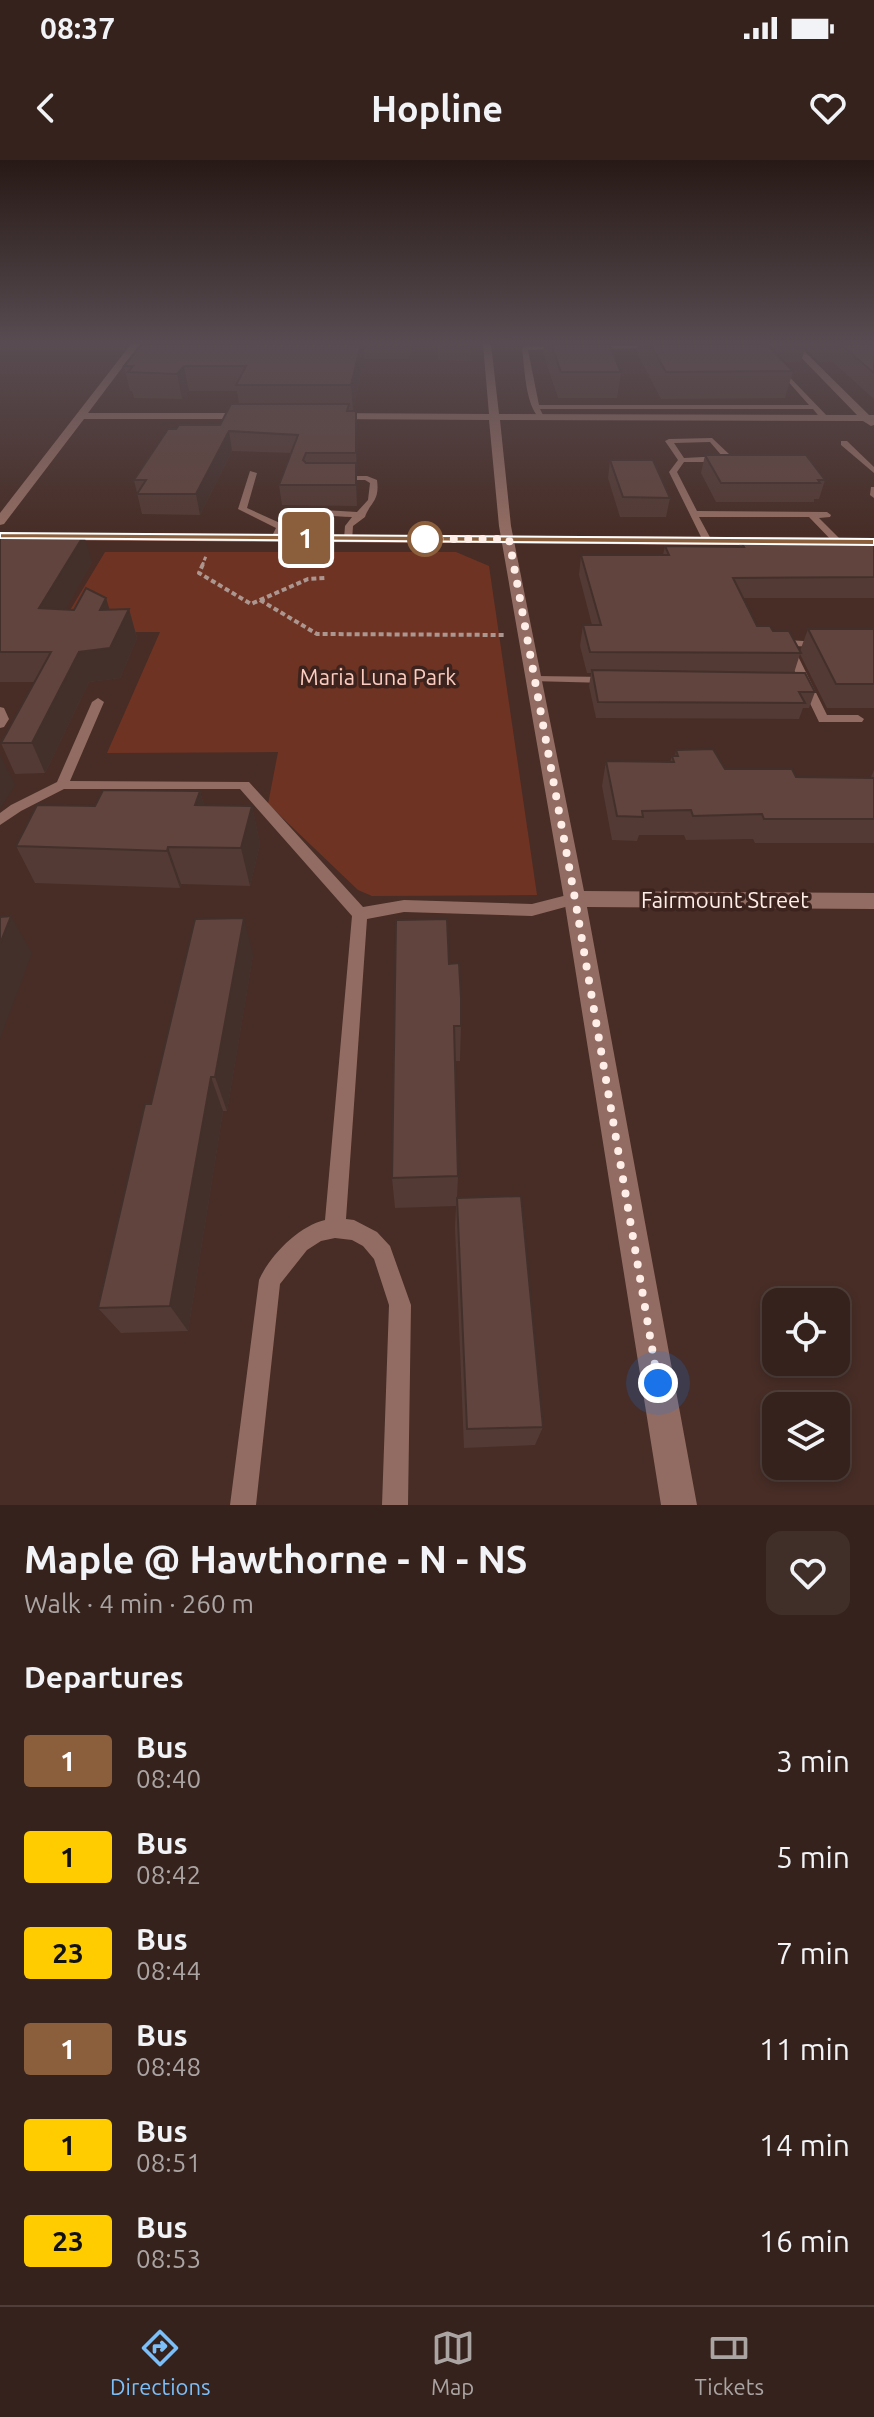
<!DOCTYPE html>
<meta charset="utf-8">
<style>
body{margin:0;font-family:Ubuntu,sans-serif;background:#402f29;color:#f1f3f6;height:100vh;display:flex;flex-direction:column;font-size:30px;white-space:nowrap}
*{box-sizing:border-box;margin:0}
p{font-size:26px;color:#aaa4a3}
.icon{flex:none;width:44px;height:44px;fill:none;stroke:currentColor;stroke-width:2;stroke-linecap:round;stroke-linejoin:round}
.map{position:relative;height:1345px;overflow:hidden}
.side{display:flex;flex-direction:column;background:#35221c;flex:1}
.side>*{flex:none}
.badge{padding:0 16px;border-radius:6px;font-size:28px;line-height:52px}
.controls{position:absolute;left:762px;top:1128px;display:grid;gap:16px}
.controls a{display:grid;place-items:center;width:88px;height:88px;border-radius:16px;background:#35221c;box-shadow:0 4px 12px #0003,0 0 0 2px #4f3f3b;font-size:40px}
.you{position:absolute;width:40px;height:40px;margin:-20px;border:6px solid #fff;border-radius:50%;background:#1a73e8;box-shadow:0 0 0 12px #1a73e833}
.map>.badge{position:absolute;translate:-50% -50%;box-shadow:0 0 0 4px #fff}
h2{padding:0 24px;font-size:30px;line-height:72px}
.round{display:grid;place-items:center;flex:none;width:84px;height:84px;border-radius:16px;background:#402f29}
.headline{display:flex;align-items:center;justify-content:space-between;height:136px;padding:0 24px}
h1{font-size:38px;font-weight:700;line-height:60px}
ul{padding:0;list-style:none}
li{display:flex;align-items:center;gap:24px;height:96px;padding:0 24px}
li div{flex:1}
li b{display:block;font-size:30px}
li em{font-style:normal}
li .badge{min-width:88px;font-weight:700;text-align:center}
.status{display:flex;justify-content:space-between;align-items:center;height:56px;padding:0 40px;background:#35221c;direction:ltr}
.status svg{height:22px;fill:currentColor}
header{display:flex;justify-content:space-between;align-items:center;height:104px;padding:0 24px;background:#35221c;font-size:36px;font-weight:700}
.tab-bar{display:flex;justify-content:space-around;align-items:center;height:112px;border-top:2px solid #4f3f3b;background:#35221c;font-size:22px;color:#aaa4a3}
.tab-bar a{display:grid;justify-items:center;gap:4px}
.tab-bar .active{color:#7bbef8}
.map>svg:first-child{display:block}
.green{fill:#6f3323}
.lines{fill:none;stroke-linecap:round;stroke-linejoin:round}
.path-far1{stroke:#ab9690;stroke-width:3;stroke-dasharray:4 2;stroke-linecap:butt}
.path{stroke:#ab9690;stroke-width:4;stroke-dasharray:5 3;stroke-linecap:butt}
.lane{fill:#926c62;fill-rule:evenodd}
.street{fill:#926c62;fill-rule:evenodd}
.secondary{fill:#c58b7b;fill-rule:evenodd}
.wall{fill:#533a34}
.shaded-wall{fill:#43302b}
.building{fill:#60443d;stroke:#43302b;stroke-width:2}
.line{fill:#8b5e3c;stroke:#fff;stroke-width:2}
.walk{stroke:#ffede8;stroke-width:8;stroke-dasharray:0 14.4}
.stop-dot{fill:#fff;stroke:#8b5e3c;stroke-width:4}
.labels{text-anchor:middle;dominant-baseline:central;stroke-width:7;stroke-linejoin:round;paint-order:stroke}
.park-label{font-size:22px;fill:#fbccbf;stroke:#3c231d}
.street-label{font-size:22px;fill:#ffede8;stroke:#3c231d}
</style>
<div class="status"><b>08:37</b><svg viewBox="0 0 49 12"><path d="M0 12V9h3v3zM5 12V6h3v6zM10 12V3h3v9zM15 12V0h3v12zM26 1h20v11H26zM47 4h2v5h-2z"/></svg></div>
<header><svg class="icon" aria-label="back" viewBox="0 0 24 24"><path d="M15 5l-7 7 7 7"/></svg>Hopline<svg class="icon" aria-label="heart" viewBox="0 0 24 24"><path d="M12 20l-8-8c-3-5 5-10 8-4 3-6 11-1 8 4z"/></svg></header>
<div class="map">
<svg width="874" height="1345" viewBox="0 0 874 1345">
<rect width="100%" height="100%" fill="#472d26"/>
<path class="green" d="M105 392H456L489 406 537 735 372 736 358 730 268 644 278 592 107 593 160 472H57Z"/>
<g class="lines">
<path class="path-far1" d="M202 406 206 396"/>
<g class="path">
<path d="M203 404 199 413 251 444 308 419 325 418"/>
<path d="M260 440 317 474 504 475"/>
</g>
<g class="lane">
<path d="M525 186 566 188 528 190 539 245H809L777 209 779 206 829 258 822 260 813 249H540L544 257 540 259C525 244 525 210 522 188Z"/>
<path d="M591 186H655L658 188 589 189Z"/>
<path d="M712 278 730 295V299L715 302H684L677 312 697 351 827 352 831 355 830 357 819 358 841 380V384H835L809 357H699L712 381 704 383 669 312 678 300 665 281 669 279ZM710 282 722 296 684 298 674 283Z"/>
<path d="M841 281H847L874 307V313L841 285Z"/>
<path d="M250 311 257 313 247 348 280 363C301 345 332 351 357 352L368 340 370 323 365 320H335V316H367L377 320C380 342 370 342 365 357L353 366 352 381 344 379 345 366 352 357C322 356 296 349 279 380L276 381 271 378 276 368 238 349Z"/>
<path d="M871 327H874V338L870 335Z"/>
<path d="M786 480 821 482 822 484 817 487 793 486 827 555H858L864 559 862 562H819L781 483Z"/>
<path d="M535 516 607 517 613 520 607 523 531 521 529 519Z"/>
<path d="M98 538 104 542 70 621 249 622 363 747 404 740 532 744 575 733 580 735 583 739 580 743 532 756 404 752 367 759 346 1059 354 1060 377 1072 390 1086 411 1145 408 1345H382L389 1145 374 1099 363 1086 352 1080 335 1078 321 1081 307 1090 280 1124 256 1345H230L259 1120C270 1095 299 1066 325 1060L352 756 240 629H64L21 651 0 665V653L11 645 57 622 92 542Z"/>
<path d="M0 547 4 548 9 559 4 567 0 568Z"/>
</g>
<g class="street">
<path d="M131 184H140L88 253H253L258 256 253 259H84L4 364 0 365V353Z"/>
<path d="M483 184H491L499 254 857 255 788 184H797L869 255H874V265L871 266 863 261 500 260 511 366 584 731 874 733V749L587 747 697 1345H661L564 739 499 366 489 260 329 259 324 256 329 253 489 254Z"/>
</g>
<path class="secondary" d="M55 373 874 378V386L60 380 55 379Z"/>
</g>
<g class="wall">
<path d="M142 184H412L409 199H364L353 251 357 270V346L282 345 279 325 291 293 232 291 200 355 142 354 134 320 220 265 239 244 237 231H189L182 239 134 238 132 231H130L124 206Z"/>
<path d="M437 184H471L470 201 438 200Z"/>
<path d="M544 184H609L621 212 617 238H558L543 193Z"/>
<path d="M638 184H874V239L833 202H819L805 188 801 202H784L793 211 785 238 661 239 637 193Z"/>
<path d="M705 295 825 320 819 339H814V342H716L701 313Z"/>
<path d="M610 300 670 338 666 357H620L608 318Z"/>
<path d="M0 374 92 402 65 449H129L137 478 120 518 89 522 45 613 15 614 1 583 34 522H0Z"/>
<path d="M740 380 874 384V438H744L757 466 773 471 800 491 808 469H874V548H827L800 494 794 513 815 532 809 548H803L799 559 596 558 589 526 591 513H587L580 486 583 465H592L579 415 581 395H663L665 386 739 387Z"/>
<path d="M676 590 725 609 796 617H871L874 610V683H755L753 679 686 680 684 675H639L637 681 612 680 602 626 606 601 670 602 672 596H675Z"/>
<path d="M200 631 204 646H252L260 684 250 726 181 724 180 728 35 723 16 686 95 646Z"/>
<path d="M253 795 227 951H223L188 1171 121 1173 98 1148 151 944Z"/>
<path d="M449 804 461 866 460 901H455L458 1016 457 1038 543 1267 535 1285 464 1288 455 1068 456 1046 395 1048 392 1018Z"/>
</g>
<g class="shaded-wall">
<path d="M361 184H364V199L353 251 351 225Z"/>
<path d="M184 206 189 231 182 239 177 214Z"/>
<path d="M356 251 357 270V313L356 293Z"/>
<path d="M229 271 232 291 200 355 196 334Z"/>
<path d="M356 303 357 323V346L356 325Z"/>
<path d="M84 375 92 402 50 477 39 448Z"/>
<path d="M106 438 115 467 100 450Z"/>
<path d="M129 449 137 478 120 518 89 522 45 613 32 583 79 492Z"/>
<path d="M0 595 15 625 0 649Z"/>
<path d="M200 631 210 669 195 645Z"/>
<path d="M252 646 260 684 250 726 241 688Z"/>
<path d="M168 687 181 724 180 728 167 691Z"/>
<path d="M11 756 32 793 0 879V784Z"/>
<path d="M244 758 253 795 227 951 215 917Z"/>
<path d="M211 917 223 951 188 1171 170 1146Z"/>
</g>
<g class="building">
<path d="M142 184H361L351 225H236L246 206H184L177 214 128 212 133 206H124Z"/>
<path d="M551 184H609L621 212H561Z"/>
<path d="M650 184H767L793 211 666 212Z"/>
<path d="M840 184H874V213Z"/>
<path d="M231 244H349L347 251H356V293H306L303 300 306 303H356V325H279L298 275 229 271 196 334H137L146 320H134L168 269H176L179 265H220Z"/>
<path d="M705 295H806L825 320H818L820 323H721Z"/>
<path d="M610 300H653L670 338 623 337Z"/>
<path d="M0 374 84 375 39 448 74 450 86 428 106 438 100 450 129 449 110 488 79 492 32 583H1L51 492H0Z"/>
<path d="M740 380 874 384V417L733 418 757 466H770L773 471H789L801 493 590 492 583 465H601L581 395H669L665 386 744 387Z"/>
<path d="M808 469H874V524H836Z"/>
<path d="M592 510 805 513 815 532H799L805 543 598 542Z"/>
<path d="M713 589 725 609H792L796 617 874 618V659H764L762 654 693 656 691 650 642 651 643 657 617 656 606 601 674 602 672 596H678L676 590Z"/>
<path d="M103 630 200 631 195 645 252 646 241 688 168 687 167 691 16 686 37 645 95 646Z"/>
<path d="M11 756 0 784V757Z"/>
<path d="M244 758 215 917H211L170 1146 98 1148 145 944H151L195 759Z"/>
<path d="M447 759 449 804 459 803 461 838V866H454L458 1016 392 1018 396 760Z"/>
<path d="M521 1036 543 1267 467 1269 457 1038Z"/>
</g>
<linearGradient id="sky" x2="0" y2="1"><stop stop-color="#271915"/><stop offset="0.49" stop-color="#584c52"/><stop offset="1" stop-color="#584c52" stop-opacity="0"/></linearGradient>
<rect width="874" height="373" fill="url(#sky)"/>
<path class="line" d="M0 373 874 379V385L0 378Z"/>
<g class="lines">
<path class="walk" d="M425 379H509L575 739 658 1223"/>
</g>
<circle class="stop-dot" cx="425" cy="379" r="16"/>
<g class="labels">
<g class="park-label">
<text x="378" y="516">Maria Luna Park</text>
</g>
<g class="street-label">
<text x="725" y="739">Fairmount Street</text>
</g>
</g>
</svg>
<div class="controls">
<a><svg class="icon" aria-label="locate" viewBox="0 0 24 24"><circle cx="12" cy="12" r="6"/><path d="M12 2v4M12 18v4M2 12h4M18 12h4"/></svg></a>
<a><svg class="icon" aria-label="layers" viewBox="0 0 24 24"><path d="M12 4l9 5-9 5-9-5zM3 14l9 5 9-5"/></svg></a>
</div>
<div class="you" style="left:658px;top:1223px"></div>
<b class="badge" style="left:306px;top:378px;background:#8b5e3c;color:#fff">1</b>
</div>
<section class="side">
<div class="headline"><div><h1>Maple @ Hawthorne - N - NS</h1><p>Walk · 4 min · 260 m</p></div><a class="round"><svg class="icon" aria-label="heart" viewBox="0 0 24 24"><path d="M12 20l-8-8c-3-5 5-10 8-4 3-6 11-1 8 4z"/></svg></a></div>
<h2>Departures</h2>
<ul>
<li><span class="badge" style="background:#8b5e3c;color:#fff">1</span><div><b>Bus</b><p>08:40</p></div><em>3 min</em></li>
<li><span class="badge" style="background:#fc0;color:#111">1</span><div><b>Bus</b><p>08:42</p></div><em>5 min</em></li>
<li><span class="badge" style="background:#fc0;color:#111">23</span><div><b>Bus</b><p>08:44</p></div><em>7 min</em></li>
<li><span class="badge" style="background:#8b5e3c;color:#fff">1</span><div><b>Bus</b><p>08:48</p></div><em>11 min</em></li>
<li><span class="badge" style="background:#fc0;color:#111">1</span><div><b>Bus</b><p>08:51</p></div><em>14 min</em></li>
<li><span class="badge" style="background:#fc0;color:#111">23</span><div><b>Bus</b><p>08:53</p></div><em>16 min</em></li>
</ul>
</section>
<nav class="tab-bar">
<a class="active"><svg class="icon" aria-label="directions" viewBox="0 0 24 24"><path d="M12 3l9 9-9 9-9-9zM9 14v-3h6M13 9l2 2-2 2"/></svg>Directions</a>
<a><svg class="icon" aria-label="map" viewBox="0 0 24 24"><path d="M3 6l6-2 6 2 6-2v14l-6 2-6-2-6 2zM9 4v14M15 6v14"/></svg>Map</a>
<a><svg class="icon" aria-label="tickets" viewBox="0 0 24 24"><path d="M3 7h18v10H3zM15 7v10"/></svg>Tickets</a>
</nav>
